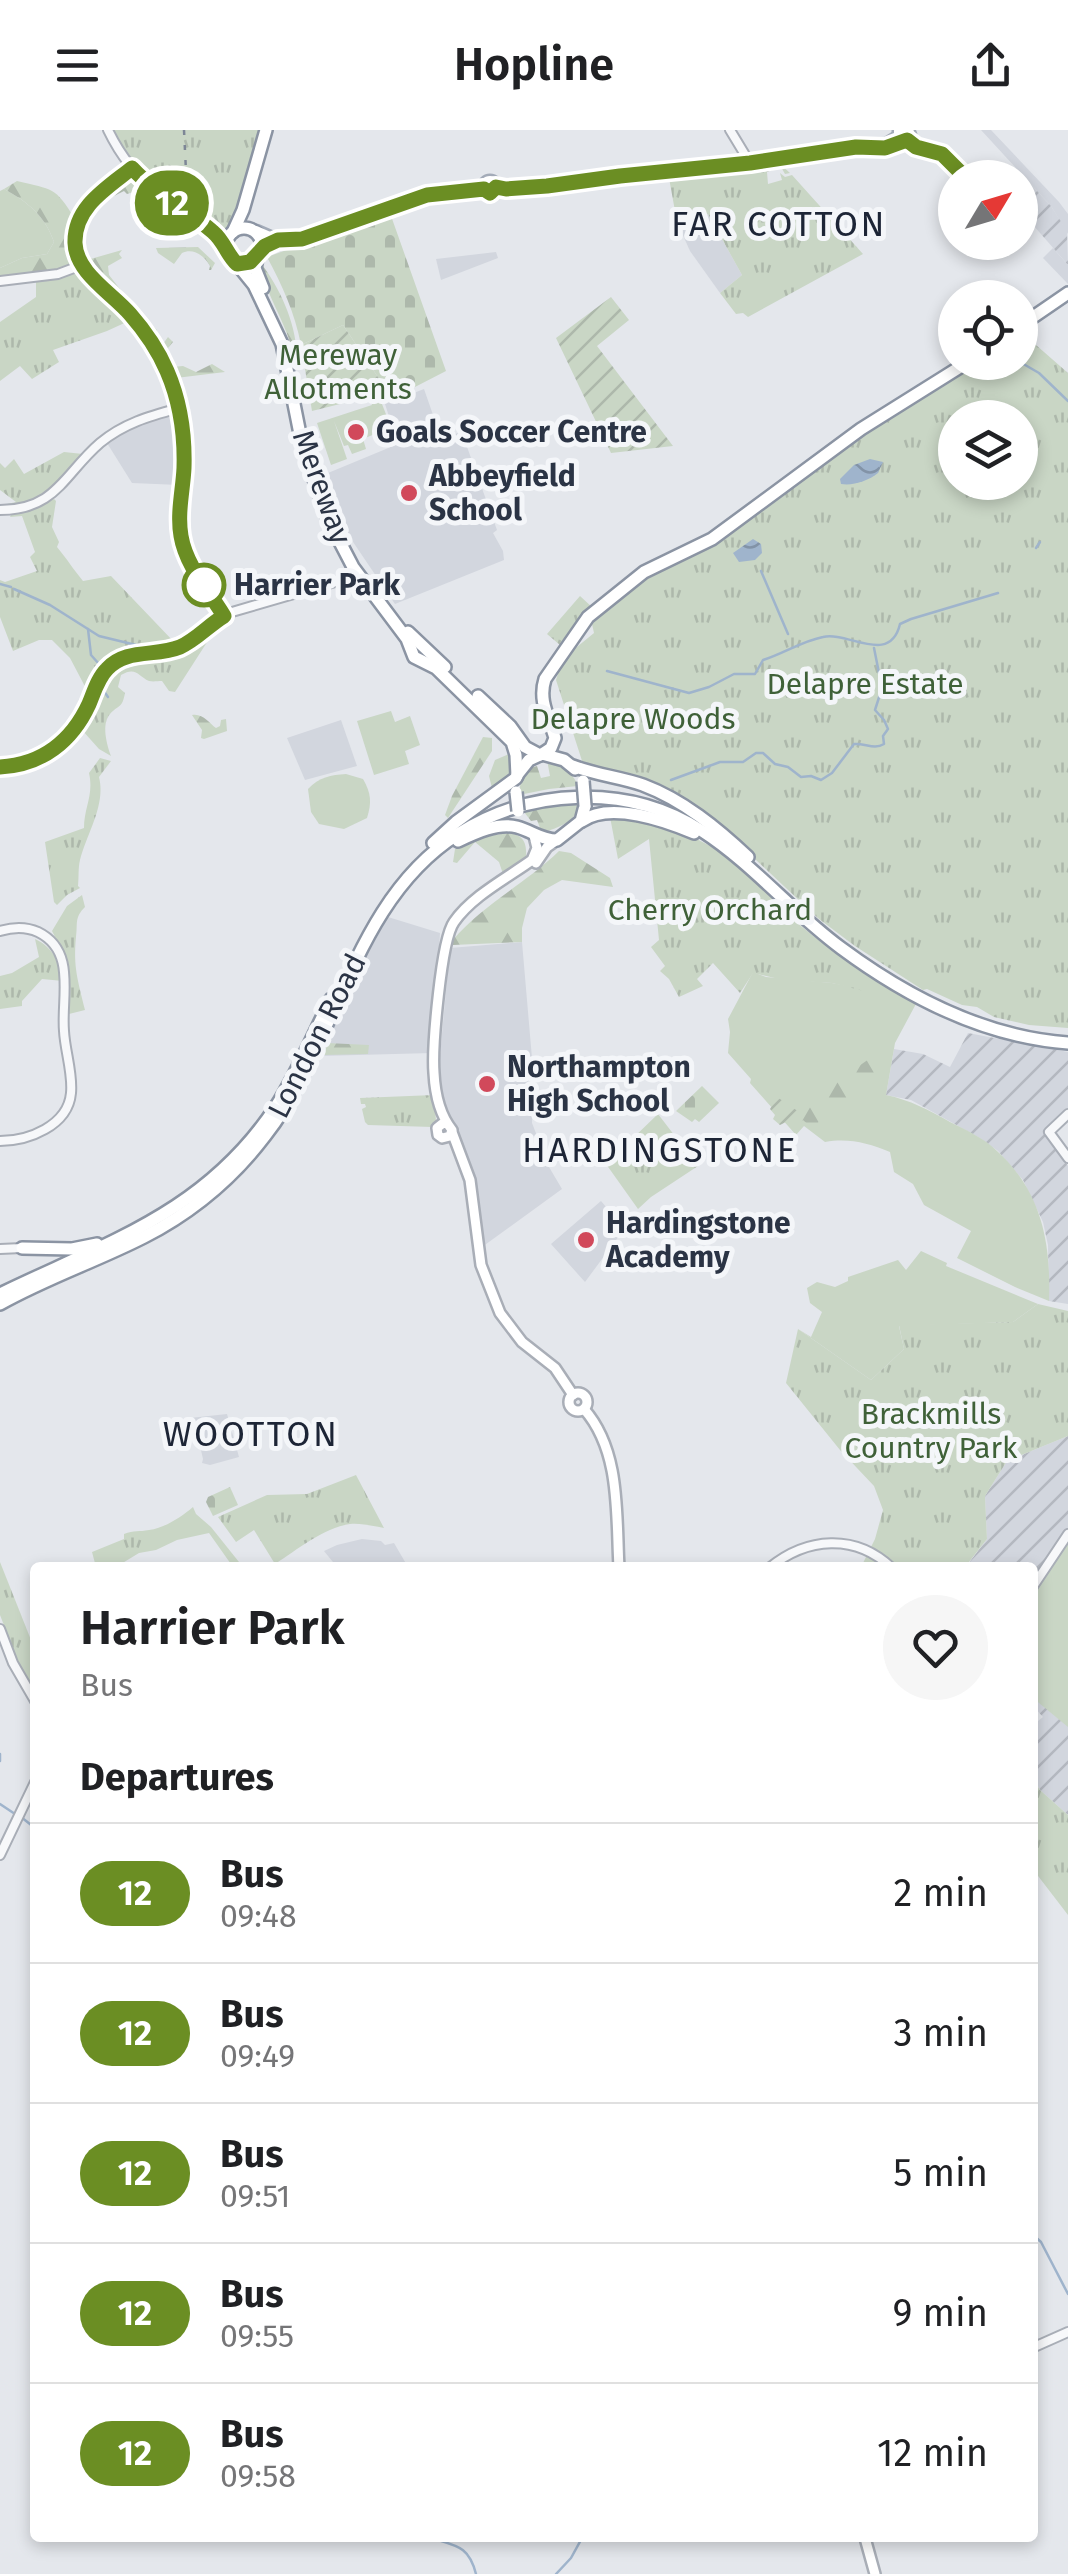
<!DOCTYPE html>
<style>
body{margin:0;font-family:"Fira Sans",sans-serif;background:#f6f6f6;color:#202124;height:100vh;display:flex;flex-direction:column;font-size:38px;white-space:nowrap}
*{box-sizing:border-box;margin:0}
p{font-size:32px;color:#757577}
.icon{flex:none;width:55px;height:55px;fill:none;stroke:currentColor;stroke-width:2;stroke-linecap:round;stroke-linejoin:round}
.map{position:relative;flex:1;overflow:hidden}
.panel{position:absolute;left:30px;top:1432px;width:1008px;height:980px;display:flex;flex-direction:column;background:#fff;border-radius:10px;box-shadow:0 5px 15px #0003}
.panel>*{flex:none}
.badge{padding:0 20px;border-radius:32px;font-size:35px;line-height:65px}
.needle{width:65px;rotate:52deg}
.controls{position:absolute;left:938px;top:30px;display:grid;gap:20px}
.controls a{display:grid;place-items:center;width:100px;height:100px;border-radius:50%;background:#fff;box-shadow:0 5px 15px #0003;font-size:50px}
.map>.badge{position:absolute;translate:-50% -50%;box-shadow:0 0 0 5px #fff}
h2{padding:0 50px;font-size:38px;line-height:90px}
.round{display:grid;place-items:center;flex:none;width:105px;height:105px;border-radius:52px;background:#f6f6f6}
.summary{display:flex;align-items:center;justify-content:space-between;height:170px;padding:0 50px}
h1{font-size:48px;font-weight:600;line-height:75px}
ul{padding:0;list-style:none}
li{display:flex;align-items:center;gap:30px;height:140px;padding:0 50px;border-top:2px solid #e0e0e0}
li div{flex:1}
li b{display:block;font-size:38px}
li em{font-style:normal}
li .badge{min-width:110px;font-weight:700;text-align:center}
header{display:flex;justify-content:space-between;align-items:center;height:130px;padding:0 50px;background:#fff;font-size:45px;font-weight:600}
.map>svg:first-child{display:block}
.built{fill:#d2d6de}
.industrial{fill:url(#industrial-furrows)}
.grass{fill:#c9d6c5}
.forest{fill:url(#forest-firs)}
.cemetery{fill:url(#cemetery-stones)}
.park{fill:url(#park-tufts);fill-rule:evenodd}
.garden{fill:url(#garden-furrows)}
.water{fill:url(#water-waves)}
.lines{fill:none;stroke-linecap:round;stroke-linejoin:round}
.stream{stroke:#9fb4cc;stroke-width:2.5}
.tertiary-casing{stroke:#a9aeb7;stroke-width:12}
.secondary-casing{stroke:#a9aeb7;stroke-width:14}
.primary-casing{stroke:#a3abb8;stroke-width:15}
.trunk-casing{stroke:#8b94a3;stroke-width:16}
.tertiary{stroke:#f7f8fa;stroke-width:8}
.secondary{stroke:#fff;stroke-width:9}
.primary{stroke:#fff;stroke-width:10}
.trunk{stroke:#fff;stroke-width:11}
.rail{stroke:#7d8696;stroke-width:2.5;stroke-dasharray:5 10;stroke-linecap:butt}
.trunk-bridge-casing{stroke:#8b94a3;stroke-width:16;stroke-linecap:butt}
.trunk-bridge{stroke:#fff;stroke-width:11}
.line-casing{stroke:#fff;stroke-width:22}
.line{stroke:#6b8e23;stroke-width:15}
.poi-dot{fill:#d1495b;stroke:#f4f6f9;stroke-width:4}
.stop-dot{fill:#fff;stroke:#6b8e23;stroke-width:5}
.labels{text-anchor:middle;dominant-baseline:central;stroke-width:10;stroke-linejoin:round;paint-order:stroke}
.park-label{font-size:30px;fill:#3f6138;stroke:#f4f6f9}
.poi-label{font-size:30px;font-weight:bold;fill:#2b3445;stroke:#f4f6f9;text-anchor:start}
.street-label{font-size:30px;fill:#2b3445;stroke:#f4f6f9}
.stop-label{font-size:30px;font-weight:bold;fill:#2b3445;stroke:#f4f6f9;text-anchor:start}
.quarter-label{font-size:35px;letter-spacing:2.5px;fill:#1d2536;stroke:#f4f6f9}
</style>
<header><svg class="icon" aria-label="menu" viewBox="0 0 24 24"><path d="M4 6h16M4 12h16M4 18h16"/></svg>Hopline<svg class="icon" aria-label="share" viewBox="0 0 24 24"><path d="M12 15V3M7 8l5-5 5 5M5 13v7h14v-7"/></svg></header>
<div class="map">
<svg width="1068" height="2444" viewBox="0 0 1068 2444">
<defs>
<pattern id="industrial-furrows" width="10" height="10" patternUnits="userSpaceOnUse" patternTransform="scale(2.5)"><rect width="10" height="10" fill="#d2d6de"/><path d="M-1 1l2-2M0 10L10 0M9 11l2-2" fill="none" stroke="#b4b8c0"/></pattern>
<pattern id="forest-firs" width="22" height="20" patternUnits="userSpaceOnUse" patternTransform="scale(2.5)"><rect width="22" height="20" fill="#c9d6c5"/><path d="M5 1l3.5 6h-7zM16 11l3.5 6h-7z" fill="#adb8ab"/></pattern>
<pattern id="cemetery-stones" width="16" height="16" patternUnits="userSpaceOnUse" patternTransform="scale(2.5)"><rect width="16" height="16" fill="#c9d6c5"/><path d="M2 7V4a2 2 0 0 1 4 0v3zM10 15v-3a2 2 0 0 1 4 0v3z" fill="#adb8ab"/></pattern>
<pattern id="park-tufts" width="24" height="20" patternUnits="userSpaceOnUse" patternTransform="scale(2.5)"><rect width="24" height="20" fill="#c9d6c5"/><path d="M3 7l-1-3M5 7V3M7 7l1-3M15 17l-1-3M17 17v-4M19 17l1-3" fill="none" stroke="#adb8ab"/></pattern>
<pattern id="garden-furrows" width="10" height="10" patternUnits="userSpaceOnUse" patternTransform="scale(2.5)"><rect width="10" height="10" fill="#c9d6c5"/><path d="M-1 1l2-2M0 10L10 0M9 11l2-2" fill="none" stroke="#adb8ab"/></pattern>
<pattern id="water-waves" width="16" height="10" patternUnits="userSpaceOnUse" patternTransform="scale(2.5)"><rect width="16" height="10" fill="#9fb4cc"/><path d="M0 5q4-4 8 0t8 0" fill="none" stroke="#8293a7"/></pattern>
</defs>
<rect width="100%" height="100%" fill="#e4e7ec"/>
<g class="built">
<path d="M981 0H991L1059 72 1068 84V104L1051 76Z"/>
<path d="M708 84 742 145 720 163 690 121 677 92Z"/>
<path d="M1053 118 1068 135V154L1043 128Z"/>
<path d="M496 122 498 128 441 150 436 129Z"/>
<path d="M424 259 440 305 462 303 497 400 493 403 503 421 504 430 395 474 347 403 328 343 398 314 385 274Z"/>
<path d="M173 284 180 311 179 355 132 353 107 313 137 295Z"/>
<path d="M341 590 357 636 305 650 287 608Z"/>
<path d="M388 787 440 803 432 923 320 926 359 840Z"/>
<path d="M522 812 533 940 532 993 549 1037 562 1059 482 1117 460 1010 442 968 439 936 450 818Z"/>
<path d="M601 1071 622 1096 617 1102 619 1106 585 1152 551 1114Z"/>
<path d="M227 1284 239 1327 210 1335 202 1333 203 1329 198 1307 185 1309 190 1288Z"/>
<path d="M362 1409 381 1411 385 1415 394 1413 408 1437H337L324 1421 337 1415Z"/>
</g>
<g class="industrial">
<path d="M1026 49 1051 76 1067 101 1068 135 1020 80V55Z"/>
<path d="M968 903 1068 922V981L1045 1001 1068 1036V1174L1049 1171 1048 1115 1043 1092 1023 1050 998 1021 980 1008 911 970 886 965 894 919 923 924 950 937Z"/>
<path d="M1068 1306V1685L1040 1660 1033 1647V1595L1043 1587 1033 1576 1032 1438H965L987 1409 985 1366 1007 1331Z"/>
</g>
<g class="grass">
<path d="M4 59C28 72 45 86 54 112L47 124 22 128 0 138V61Z"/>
<path d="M380 269 391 297 363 309 366 319 352 324 348 315 344 316 334 291 347 329 331 335 317 293 372 275 371 272Z"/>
<path d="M391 581 395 592 410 586 420 615 405 621 409 634 374 645 357 591Z"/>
<path d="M346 644 363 649C371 663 372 672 367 688L344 699 319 694 311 682 308 659C319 647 331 645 346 644Z"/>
<path d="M753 842 766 847 832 853 911 868 917 872 895 913 886 965C910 970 929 980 950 992 966 1000 984 1008 997 1021 1042 1062 1051 1113 1049 1171L1015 1157 957 1128 971 1101 924 1075 913 1054 894 1042 890 1022C868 1013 849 1008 825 1012L804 996 796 1005 750 953 751 949 728 923 730 902 728 889Z"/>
<path d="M921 1121 947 1133 946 1136 1038 1174 1013 1192 899 1196 904 1219 871 1250 798 1199 811 1207 822 1182 810 1173 807 1158 817 1152 835 1157 848 1151V1147L898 1130 906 1140Z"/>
<path d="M1068 1414V1597L1033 1568V1462Z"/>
</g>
<g class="forest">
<path d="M130 47 147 60 157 73C143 63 142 58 127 64L124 61 106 70V64Z"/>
<path d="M17 51C53 60 55 56 75 89L67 115 72 136 55 141 0 147V138L22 128 47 124 54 112C45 86 28 72 4 59Z"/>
<path d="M198 117 215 133 211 140H209L210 136C204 125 193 118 182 123L174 134 158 123 156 118Z"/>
<path d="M122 120 119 124 122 128 108 136 109 145 142 187 157 200V207H153C142 194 133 178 121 167 109 154 97 145 87 130Z"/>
<path d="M260 132C280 158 295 191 297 224L293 222C285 190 264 162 260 132Z"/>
<path d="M168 207 173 212 168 218 172 237 183 236 196 242 212 234 225 242 176 248 160 218Z"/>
<path d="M192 585C203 583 209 593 216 598L220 596 221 590 226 589 227 601 204 609 201 608 202 600Z"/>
<path d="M483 607 492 608V621L448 688 445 685 452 666Z"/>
<path d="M509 624 513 634C509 645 504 656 492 658L489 646 495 630Z"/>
<path d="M547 630C560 633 574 644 578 656L549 659 519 665C521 650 521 640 537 636L541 648 550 646Z"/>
<path d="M581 670C578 689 565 695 548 701L540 698 537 690 531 691 524 682 525 679Z"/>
<path d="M508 703C524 705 527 713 526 728L503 744 499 732 475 712 457 733 453 732 455 719 482 707Z"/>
<path d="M559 721 571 723 610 748 613 757 562 750 544 760 527 778 522 798V812L453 815 452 811C482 775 525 754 559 721Z"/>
<path d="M327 913 369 915 368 924 322 925Z"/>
<path d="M869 929 882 947 880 965 875 966 873 953 863 954 812 998 803 990 793 998 789 993 803 984 795 975 823 961Z"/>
</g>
<g class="cemetery">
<path d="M390 83 446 241 413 258 406 250 388 262 343 195 301 215C295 183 282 155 267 127Z"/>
<path d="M702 956 719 973 699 992 695 989 692 992 676 981Z"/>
<path d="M230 1357 238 1375 213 1386 206 1372 208 1367Z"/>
</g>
<g class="park">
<path d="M111 0H263L233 98C206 104 145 49 129 27 123 19 117 9 111 0Z"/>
<path d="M779 33 790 43 785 44 781 37 767 42 768 54 782 50 780 43 785 47 792 45 863 124 748 187 743 183 736 184 720 163 742 145 708 84 677 92 669 48 671 46Z"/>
<path d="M83 142 131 190 107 201 53 220 59 232 32 249 20 236 0 251V192L36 167V152Z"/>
<path d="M1020 208 1036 215 1068 243V898L1029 895 994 887 977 877 962 875 927 859 923 860 855 816 819 789 738 713 705 686 584 637 556 550 561 534 572 521 594 503 592 494 596 488 651 444 709 417 865 302 974 233 1020 232ZM955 288H1020V352H955Z"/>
<path d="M64 322 83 324C61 350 44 374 8 376L7 374 16 372 0 360V333L5 338 14 329 24 344Z"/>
<path d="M54 369 56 371 52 397 59 412 57 417C67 429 73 439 83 451L111 446 175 513C164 516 153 516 142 517 113 521 98 541 90 566L70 528 52 510H39L13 521 0 487V450L5 452 37 441 30 427 35 422 22 386 10 387 11 385 34 379Z"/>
<path d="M580 466 593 478 587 481 560 515 547 504Z"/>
<path d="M210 503 211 506 175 562 169 561 162 551C158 551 153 552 149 551 138 546 136 536 121 545L118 557 125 563C122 579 119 574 110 584 101 594 107 615 111 626L99 619 82 600 100 559 112 539 135 527 182 521Z"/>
<path d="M100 628 111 631 99 647C106 675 87 703 80 730 78 738 79 747 78 756L80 758 67 765 57 775 54 772 45 712 84 698C84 677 94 665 89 643Z"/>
<path d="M610 687C659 692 708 707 746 741 765 758 781 779 801 796 834 824 873 847 911 868L908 872 832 853 783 850 753 843 740 863 713 833 697 849 703 856 679 867 669 849 660 841 665 836 651 817 659 810 649 709 618 729Z"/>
<path d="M82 765 85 777C74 788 78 793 76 807 73 837 78 851 85 880L69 884 68 832 52 801 67 776Z"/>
<path d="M35 809C54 818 59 832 63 851L42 849 22 871V876L0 879V846L12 843 39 827Z"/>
<path d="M434 965 436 991 432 997 368 995 365 992 362 979 366 977 365 974H361L360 968Z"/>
<path d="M658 984 698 1036 651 1067 638 1079 606 1034Z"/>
<path d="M1038 1174 1068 1181V1306L1007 1331 985 1366 987 1409 965 1437H861L875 1409 883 1380 874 1356 840 1320 786 1253 798 1199 871 1250 904 1219 899 1195 1013 1192Z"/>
<path d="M356 1345 384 1398C373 1396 361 1393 350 1394 323 1398 297 1420 275 1434L254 1400 236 1412 218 1387 267 1365 307 1364Z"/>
<path d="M193 1377 196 1384 211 1397 243 1437H233L209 1403 177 1410 156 1420 139 1423 116 1437H96L92 1422 124 1409V1404C134 1400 139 1402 149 1400 165 1398 181 1387 193 1377Z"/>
<path d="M0 1432 35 1520V1564L25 1550 0 1485Z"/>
<path d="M1032 1647 1040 1660 1068 1685V1785L1035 1742 1033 1743Z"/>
</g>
<g class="garden">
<path d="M611 167 629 190 597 216 673 316 611 323 556 208Z"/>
<path d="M343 195 388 262 312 281 301 215Z"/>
<path d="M777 967 802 984 780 995 773 989 775 985 770 979Z"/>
</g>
<g class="water">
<path d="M870 329 883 332 878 343C868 351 853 356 841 354L840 349 854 335Z"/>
<path d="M753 409 761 414 762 423 755 430 739 432 733 423Z"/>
</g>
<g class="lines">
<g class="stream">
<path d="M1020 232 1039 243 1068 271"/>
<path d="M1036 418 1040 412"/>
<path d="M761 441 788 504"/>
<path d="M0 454 11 457"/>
<path d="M14 459 50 475 99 506 136 515"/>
<path d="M88 499 91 525 99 534 100 542"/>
<path d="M607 541 689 563 709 557 734 544H755L763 530C783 524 802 511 823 507 848 501 890 536 900 494L911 489 998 463"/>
<path d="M103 560 108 567"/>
<path d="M671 650 720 632H743L756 623H763L775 634 788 637 801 647 811 646 821 650 832 643 854 614C865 613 874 620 884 614L883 606 888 599 884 590 875 580 882 558 874 518"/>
<path d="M0 1624V1631"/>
<path d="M0 1674 15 1684"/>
<path d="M21 1687 35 1698"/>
<path d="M1032 2104 1041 2112 1068 2164"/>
<path d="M431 2408C457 2416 469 2416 476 2444"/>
<path d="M556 2444 571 2428 582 2408"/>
</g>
<g class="tertiary-casing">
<g id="tertiary">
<path d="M108 0C120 25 136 46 158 63 182 82 210 95 227 120"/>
<path d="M730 0 750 33"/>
<path d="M132 38C107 58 74 77 75 113 76 144 121 172 140 195 150 209 160 225 167 241 180 273 187 310 183 345 181 365 177 386 181 406 186 436 209 460 224 486"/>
<path d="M0 151 58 144 82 135"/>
<path d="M0 380C56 380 64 344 100 313 124 293 150 286 179 278"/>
<path d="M0 637 34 631 61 615 82 589 103 543 119 530 130 526 179 517 232 482 349 448"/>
<path d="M0 801C13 797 25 796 38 802 77 821 61 867 64 901 65 921 73 943 71 963 68 996 28 1011 0 1011"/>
<path d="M1068 984 1049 1002 1068 1028"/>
<path d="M0 1119 22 1118"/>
<path d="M769 1438C807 1407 855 1403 892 1438"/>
<path d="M1032 1458 1068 1404"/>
<path d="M0 1499 13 1533 35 1571"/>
<path d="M0 1725 35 1652"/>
<path d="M1032 2218 1068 2202"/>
</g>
</g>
<g class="secondary-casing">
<g id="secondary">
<path d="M536 733 547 717 557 710"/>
<path d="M446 993 442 994 437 998 438 1005 442 1008 450 1006 452 1000C440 985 435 963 434 943 432 918 441 810 454 792 472 766 507 748 532 730L537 718 534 706"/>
<path d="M452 1002 470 1050 481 1135 500 1183 522 1212 555 1238 573 1265"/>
<circle cx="578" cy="1272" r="9"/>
<path d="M584 1279C621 1321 616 1384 619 1438"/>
<path d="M865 2408 875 2444"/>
</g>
</g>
<g class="primary-casing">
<g id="primary">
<path d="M899 1V8L905 11 910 5 908 0"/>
<circle cx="490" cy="57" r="6"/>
<path d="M496 57 506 59 547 56 620 46 750 33 856 17 885 15 898 7"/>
<path d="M256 101 279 111 302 109 427 65 484 59"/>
</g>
</g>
<g class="trunk-casing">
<g id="trunk">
<circle cx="244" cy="116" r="18"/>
<path d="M233 102 243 80 266 0"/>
<path d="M258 124 255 138 263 158"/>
<path d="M237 134 254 155 282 214 302 314 327 387 353 437 407 509 414 527 436 538 512 612 516 625 517 646"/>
<path d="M1020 196 1068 163"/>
<path d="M408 502 445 537"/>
<path d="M478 566 510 596 525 617 540 625"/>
<path d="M542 624 551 618 555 608C549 587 538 571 545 549L588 487 644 442 712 409 861 299 968 232"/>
<path d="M573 636C596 645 620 647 643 655 683 670 717 698 748 727"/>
<path d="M517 645 529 630 542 624 564 630 575 639"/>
<path d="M582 691C610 671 666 691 694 703"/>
<path d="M458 711C475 703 498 692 517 697 532 701 541 710 557 710L581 691 585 676"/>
<path d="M433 713 456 692 516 648"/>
<path d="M22 1118 72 1119 97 1114"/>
<path d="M0 1164C107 1112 205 1083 275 978 297 944 313 905 331 869"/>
<path d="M0 1174C46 1148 97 1131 144 1107 191 1083 233 1048 265 1006 339 911 351 772 458 704 530 658 629 653 702 701 753 734 792 782 841 818 907 867 985 907 1068 913"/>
</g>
</g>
<use href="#tertiary" class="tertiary"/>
<use href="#secondary" class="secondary"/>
<use href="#primary" class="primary"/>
<use href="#trunk" class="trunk"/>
<path class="rail" d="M184 0 186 41"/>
<g class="trunk-bridge-casing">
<g id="trunk-bridge">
<path d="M583 651 585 676"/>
<path d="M516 662 518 681"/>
</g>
</g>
<use href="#trunk-bridge" class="trunk-bridge"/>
</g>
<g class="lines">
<g class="line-casing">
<path id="line" d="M0 637C42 635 72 611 89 574 94 562 98 548 107 539 126 518 156 527 180 517 196 510 209 495 224 486 209 461 186 436 181 406 177 383 183 360 184 338 185 305 180 271 167 241 158 220 145 201 130 184 112 163 76 143 75 113 74 77 107 58 132 38 156 64 187 79 213 102 224 111 227 125 237 134L250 132 265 116 278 110 302 109 427 65 484 59 490 63 496 57 506 59 547 56 620 46 750 33 856 17 885 18 907 10 916 17 942 24 966 48"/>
</g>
<use href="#line" class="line"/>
</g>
<g class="poi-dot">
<circle cx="356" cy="302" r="10"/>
<circle cx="409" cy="363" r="10"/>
<circle cx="487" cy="954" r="10"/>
<circle cx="586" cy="1110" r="10"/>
</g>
<circle class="stop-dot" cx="204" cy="455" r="20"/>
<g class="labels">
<g class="park-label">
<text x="338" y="225">Mereway<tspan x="338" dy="34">Allotments</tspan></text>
<text x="865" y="554">Delapre Estate</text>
<text x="633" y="589">Delapre Woods</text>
<text x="710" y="780">Cherry Orchard</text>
<text x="931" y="1284">Brackmills<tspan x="931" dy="34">Country Park</tspan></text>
</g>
<g class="poi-label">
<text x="376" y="302">Goals Soccer Centre</text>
<text x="429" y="346">Abbeyfield<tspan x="429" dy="34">School</tspan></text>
<text x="507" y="937">Northampton<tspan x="507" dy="34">High School</tspan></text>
<text x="606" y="1093">Hardingstone<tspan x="606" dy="34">Academy</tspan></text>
</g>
<g class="street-label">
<text transform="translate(322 357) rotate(70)">Mereway</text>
<text transform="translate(317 906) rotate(-63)">London Road</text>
</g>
<g class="stop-label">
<text x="234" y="455">Harrier Park</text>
</g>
<g class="quarter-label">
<text x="779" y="94">FAR COTTON</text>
<text x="660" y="1020">HARDINGSTONE</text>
<text x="251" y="1304">WOOTTON</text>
</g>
</g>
</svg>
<div class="controls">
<a><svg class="needle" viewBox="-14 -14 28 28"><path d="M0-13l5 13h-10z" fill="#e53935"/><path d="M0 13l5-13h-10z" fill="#757577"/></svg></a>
<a><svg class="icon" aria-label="locate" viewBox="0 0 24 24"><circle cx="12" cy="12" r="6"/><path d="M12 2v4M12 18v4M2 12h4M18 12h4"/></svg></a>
<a><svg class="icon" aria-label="layers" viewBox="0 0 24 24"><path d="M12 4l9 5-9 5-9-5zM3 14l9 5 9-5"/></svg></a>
</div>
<b class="badge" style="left:172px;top:73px;background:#6b8e23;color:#fff">12</b>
<section class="panel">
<div class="summary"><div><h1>Harrier Park</h1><p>Bus</p></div><a class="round"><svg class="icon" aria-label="heart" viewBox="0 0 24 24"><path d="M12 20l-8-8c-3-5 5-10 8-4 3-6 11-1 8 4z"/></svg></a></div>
<h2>Departures</h2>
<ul>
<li><span class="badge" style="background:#6b8e23;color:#fff">12</span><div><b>Bus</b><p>09:48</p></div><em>2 min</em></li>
<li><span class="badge" style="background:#6b8e23;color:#fff">12</span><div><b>Bus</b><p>09:49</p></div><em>3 min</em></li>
<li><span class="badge" style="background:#6b8e23;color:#fff">12</span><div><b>Bus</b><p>09:51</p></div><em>5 min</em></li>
<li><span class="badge" style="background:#6b8e23;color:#fff">12</span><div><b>Bus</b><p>09:55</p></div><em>9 min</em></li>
<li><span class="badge" style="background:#6b8e23;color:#fff">12</span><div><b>Bus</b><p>09:58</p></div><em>12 min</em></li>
</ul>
</section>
</div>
